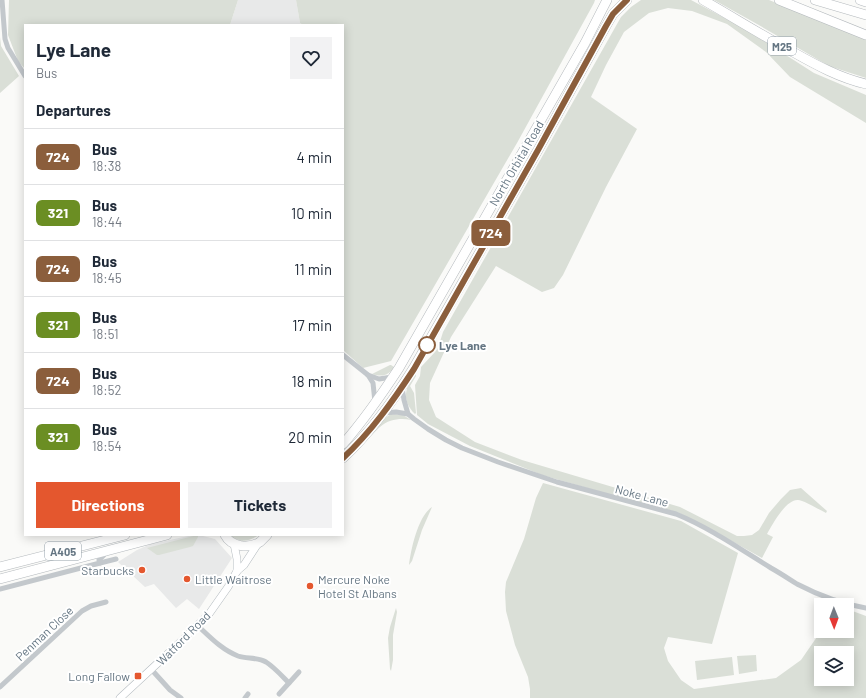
<!DOCTYPE html>
<style>
body{margin:0;font-family:Barlow,sans-serif;background:#f2f2f3;color:#1f2937;height:100vh;display:flex;flex-direction:column;font-size:15px;white-space:nowrap}
*{box-sizing:border-box;margin:0}
p{font-size:13px;color:#747a83}
.icon{flex:none;width:22px;height:22px;fill:none;stroke:currentColor;stroke-width:2;stroke-linecap:round;stroke-linejoin:round}
.map{position:relative;flex:1;overflow:hidden}
.details{position:absolute;left:24px;top:24px;width:320px;height:512px;display:flex;flex-direction:column;background:#fff;border-radius:0px;box-shadow:0 2px 10px #0003}
.details>*{flex:none}
.badge{padding:0 8px;border-radius:6px;font-size:14px;line-height:26px}
.needle{width:26px;rotate:179deg}
.tools{position:absolute;left:814px;top:598px;display:grid;gap:8px}
.tools a{display:grid;place-items:center;width:40px;height:40px;border-radius:0px;background:#fff;box-shadow:0 2px 10px #0003;font-size:20px}
.map>.badge{position:absolute;translate:-50% -50%;box-shadow:0 0 0 2px #fff}
h2{padding:0 12px;font-size:15px;line-height:36px}
.round{display:grid;place-items:center;flex:none;width:42px;height:42px;border-radius:0px;background:#f2f2f3}
.summary{display:flex;align-items:center;justify-content:space-between;height:68px;padding:0 12px}
h1{font-size:19px;font-weight:700;line-height:30px}
.button{display:flex;gap:8px;margin-top:auto;padding:8px 12px}
.button a{flex:1;height:46px;border-radius:0px;background:#e4572e;color:#fff;font-size:16px;font-weight:700;line-height:46px;text-align:center}
.button a+a{background:#f2f2f3;color:#1f2937}
ul{padding:0;list-style:none}
li{display:flex;align-items:center;gap:12px;height:56px;padding:0 12px;border-top:1px solid #e0e1e3}
li div{flex:1}
li b{display:block;font-size:15px}
li em{font-style:normal}
li .badge{min-width:44px;font-weight:700;text-align:center}
.map>svg:first-child{display:block}
.built{fill:#e8e9e9}
.green{fill:#dadfd7;fill-rule:evenodd}
.lines{fill:none;stroke-linecap:round;stroke-linejoin:round}
.secondary-casing{stroke:#b3babf;stroke-width:8}
.highway-casing{stroke:#b4b9bd;stroke-width:10}
.street{stroke:#c3c8cc;stroke-width:5}
.secondary{stroke:#fff;stroke-width:7}
.highway{stroke:#fff;stroke-width:9}
.line-casing{stroke:#fff;stroke-width:9}
.line{stroke:#8b5e3c;stroke-width:6}
.stop-dot{fill:#fff;stroke:#8b5e3c;stroke-width:2}
.poi-dot{fill:#e4572e;stroke:#fff;stroke-width:1.5}
.labels{text-anchor:middle;dominant-baseline:central;stroke-width:4;stroke-linejoin:round;paint-order:stroke}
.shield{fill:#fff;stroke:#939fa8;stroke-width:1}
.shield-label{font-size:11px;font-weight:bold;fill:#657683}
.street-label{font-size:12px;fill:#657683;stroke:#fff}
.stop-label{font-size:12px;font-weight:bold;fill:#657683;stroke:#fff;text-anchor:start}
.poi-label{font-size:12px;fill:#657683;stroke:#fff;text-anchor:end}
</style>
<div class="map">
<svg width="866" height="698" viewBox="0 0 866 698">
<rect width="100%" height="100%" fill="#fafaf8"/>
<g class="built">
<path d="M238 0H296L300 23 303 25H230Z"/>
<path d="M193 535H199L215 539 232 558 199 609 187 599 176 608 154 584 145 587 118 562 137 550 151 544Z"/>
</g>
<g class="green">
<path d="M9 0H238L230 25H25V69L18 61 8 35Z"/>
<path d="M296 0H595L594 3 517 143 391 361 363 368 343 350V50L344 48 343 47V25H303L300 23Z"/>
<path d="M641 0H691L747 30 814 73 866 95V123L790 77 766 52 727 24 692 11 668 8 649 13 624 32 606 65 591 97 637 129 606 187 563 275 554 288 542 292 496 266 451 337 430 383 429 400 436 417 475 442 522 460 680 507 737 536H744L752 535 759 530 769 513 781 499 790 490 801 488 827 511 826 513C820 510 803 500 798 500 786 499 772 525 767 534L773 537 762 558 701 524 679 513 656 506 601 492 542 475 470 446 428 424 417 415 415 385 420 376 421 367 435 352 438 348 443 332 621 17 631 7Z"/>
<path d="M714 0H769L866 39V78L829 66 757 24Z"/>
<path d="M0 37 1 46 19 76 0 93Z"/>
<path d="M390 365H391L394 367C389 376 381 377 372 374Z"/>
<path d="M415 373 416 374V376L410 386 414 393 416 413 415 414C401 400 405 388 415 373Z"/>
<path d="M391 414 403 415 411 420C401 418 389 419 380 427 375 431 372 436 367 438L382 420Z"/>
<path d="M543 483 681 521 738 553 712 644 668 637 664 648 668 661 681 680 694 689 776 678 801 660 821 631H847V609L866 616V698H530V689L528 677 515 645 506 611 505 592 506 582 524 539 536 498ZM821 653H847V679H821Z"/>
<path d="M432 507 422 530 412 561 409 565C411 549 418 516 432 507Z"/>
<path d="M197 535H198V537L193 546 190 547 159 555H157L147 548Z"/>
<path d="M230 535H259C249 541 239 544 230 535Z"/>
<path d="M396 608 397 612 393 635V660L391 671 390 669 388 638 390 627Z"/>
<path d="M756 655 757 671 739 674 737 656Z"/>
<path d="M732 657 734 675 697 680 695 661Z"/>
</g>
<g class="lines">
<g class="secondary-casing">
<g id="secondary">
<path d="M234 544 237 559V571"/>
<path d="M120 698 173 649 209 614 228 587 237 571 244 565 259 542"/>
</g>
</g>
<g class="highway-casing">
<g id="highway">
<path d="M703 0C733 17 763 36 793 52 816 65 840 78 866 84"/>
<path d="M779 0 866 35"/>
<path d="M815 0 866 15"/>
<path d="M860 0 866 2"/>
<path d="M343 444C364 420 382 394 399 368L585 43 607 0"/>
<path d="M343 458C371 432 393 401 413 369L538 150 606 26 613 14 627 0"/>
<path d="M225 535C231 547 249 549 260 542 262 540 265 537 267 535"/>
<path d="M0 567 125 535"/>
<path d="M0 579 167 535"/>
</g>
</g>
<g class="street">
<path d="M2 0 5 39 8 48 25 76"/>
<path d="M343 355 368 375 373 383 375 402"/>
<path d="M368 375 379 379 392 377"/>
<path d="M402 387 404 400 408 414 414 419 428 429 446 440 462 448 498 462 557 482 676 514C710 528 740 549 771 568 780 573 789 579 797 584 818 595 843 604 866 608"/>
<path d="M383 413 396 412 408 414"/>
<path d="M100 563 116 559"/>
<path d="M0 589 100 563 99 560 106 553"/>
<path d="M198 626C210 637 222 650 238 656 247 659 257 657 266 662 274 667 282 676 289 683"/>
<path d="M151 669 170 690 181 698"/>
<path d="M0 687 82 611 91 606 106 602"/>
<path d="M279 694 299 672"/>
<path d="M245 698 248 694"/>
</g>
<use href="#secondary" class="secondary"/>
<use href="#highway" class="highway"/>
</g>
<g class="lines">
<g class="line-casing">
<path id="line" d="M343 458C371 432 393 401 414 369L538 150 606 26 613 14 627 0"/>
</g>
<use href="#line" class="line"/>
</g>
<circle class="stop-dot" cx="427" cy="345" r="8"/>
<g class="poi-dot">
<circle cx="142" cy="570" r="4"/>
<circle cx="187" cy="579" r="4"/>
<circle cx="310" cy="586" r="4"/>
<rect x="134" y="672" width="8" height="8" rx="2"/>
</g>
<g class="labels">
<g class="shield">
<rect x="768" y="37" width="28" height="18" rx="3"/>
<rect x="45" y="542" width="36" height="18" rx="3"/>
</g>
<g class="shield-label">
<text x="782" y="46">M25</text>
<text x="63" y="551">A405</text>
</g>
<g class="street-label">
<text transform="translate(516 163) rotate(-60)">North Orbital Road</text>
<text transform="translate(642 495) rotate(15)">Noke Lane</text>
<text transform="translate(44 633) rotate(-43)">Penman Close</text>
<text transform="translate(183 638) rotate(-45)">Watford Road</text>
</g>
<g class="stop-label">
<text x="439" y="345">Lye Lane</text>
</g>
<g class="poi-label">
<text x="134" y="570">Starbucks</text>
<text x="195" y="579" text-anchor="start">Little Waitrose</text>
<text x="318" y="579" text-anchor="start">Mercure Noke<tspan x="318" dy="14">Hotel St Albans</tspan></text>
<text x="130" y="676">Long Fallow</text>
</g>
</g>
</svg>
<div class="tools">
<a><svg class="needle" viewBox="-14 -14 28 28"><path d="M0-13l5 13h-10z" fill="#e53935"/><path d="M0 13l5-13h-10z" fill="#747a83"/></svg></a>
<a><svg class="icon" aria-label="layers" viewBox="0 0 24 24"><path d="M12 4l9 5-9 5-9-5zM3 14l9 5 9-5"/></svg></a>
</div>
<b class="badge" style="left:491px;top:233px;background:#8b5e3c;color:#fff">724</b>
<section class="details">
<div class="summary"><div><h1>Lye Lane</h1><p>Bus</p></div><a class="round"><svg class="icon" aria-label="heart" viewBox="0 0 24 24"><path d="M12 20l-8-8c-3-5 5-10 8-4 3-6 11-1 8 4z"/></svg></a></div>
<h2>Departures</h2>
<ul>
<li><span class="badge" style="background:#8b5e3c;color:#fff">724</span><div><b>Bus</b><p>18:38</p></div><em>4 min</em></li>
<li><span class="badge" style="background:#6b8e23;color:#fff">321</span><div><b>Bus</b><p>18:44</p></div><em>10 min</em></li>
<li><span class="badge" style="background:#8b5e3c;color:#fff">724</span><div><b>Bus</b><p>18:45</p></div><em>11 min</em></li>
<li><span class="badge" style="background:#6b8e23;color:#fff">321</span><div><b>Bus</b><p>18:51</p></div><em>17 min</em></li>
<li><span class="badge" style="background:#8b5e3c;color:#fff">724</span><div><b>Bus</b><p>18:52</p></div><em>18 min</em></li>
<li><span class="badge" style="background:#6b8e23;color:#fff">321</span><div><b>Bus</b><p>18:54</p></div><em>20 min</em></li>
</ul>
<div class="button"><a>Directions</a><a>Tickets</a></div>
</section>
</div>
